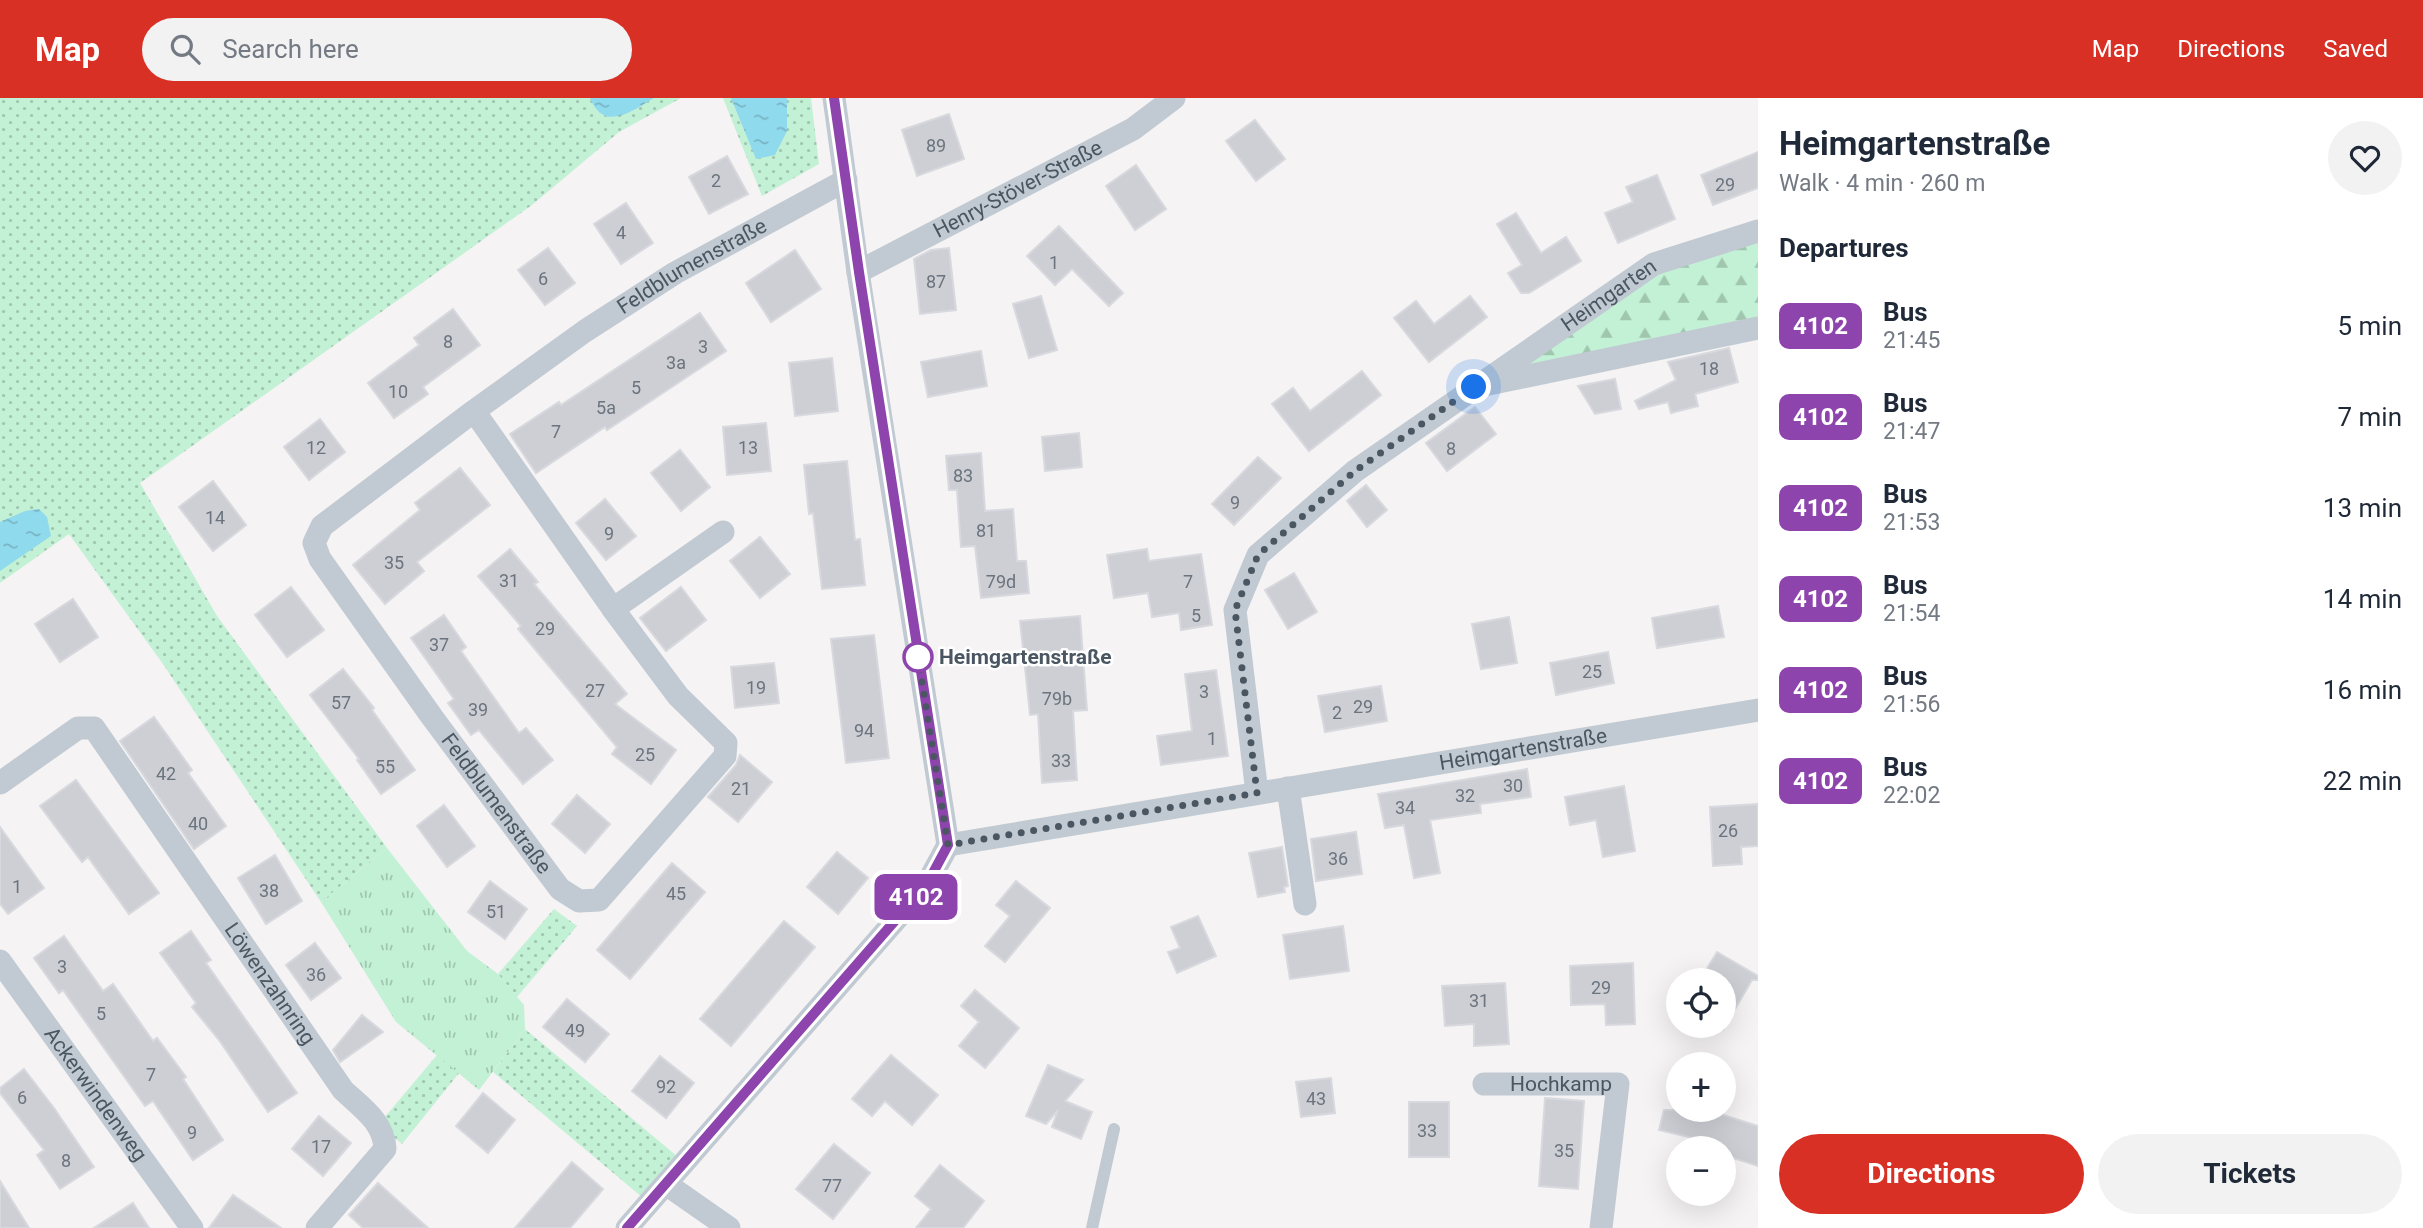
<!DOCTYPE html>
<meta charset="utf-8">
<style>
body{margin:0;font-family:Roboto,sans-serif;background:#f2f2f3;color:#1f2937;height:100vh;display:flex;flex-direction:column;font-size:26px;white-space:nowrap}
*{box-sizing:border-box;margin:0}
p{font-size:23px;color:#747a83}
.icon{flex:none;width:38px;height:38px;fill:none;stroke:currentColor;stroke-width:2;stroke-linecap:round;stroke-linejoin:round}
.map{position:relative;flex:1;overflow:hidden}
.details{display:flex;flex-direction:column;background:#fff;width:665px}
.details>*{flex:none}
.badge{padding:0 14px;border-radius:10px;font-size:24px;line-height:46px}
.buttons{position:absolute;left:1666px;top:870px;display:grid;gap:14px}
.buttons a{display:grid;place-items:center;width:70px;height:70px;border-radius:50%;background:#fff;box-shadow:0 7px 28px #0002;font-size:35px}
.you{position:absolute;width:35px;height:35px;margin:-18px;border:5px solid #fff;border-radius:50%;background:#1a73e8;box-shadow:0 0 0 10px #1a73e833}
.map>.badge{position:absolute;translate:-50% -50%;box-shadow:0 0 0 4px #fff}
h2{padding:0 21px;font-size:26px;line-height:63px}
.round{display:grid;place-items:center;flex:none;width:74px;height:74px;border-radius:37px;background:#f2f2f3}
.headline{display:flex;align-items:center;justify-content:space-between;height:119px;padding:0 21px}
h1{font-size:33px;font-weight:700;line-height:52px}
.primary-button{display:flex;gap:14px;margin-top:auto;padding:14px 21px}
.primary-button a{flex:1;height:80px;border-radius:42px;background:#d93025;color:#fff;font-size:28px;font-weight:700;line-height:80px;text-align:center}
.primary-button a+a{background:#f2f2f3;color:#1f2937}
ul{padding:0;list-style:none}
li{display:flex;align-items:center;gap:21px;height:91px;padding:0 21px}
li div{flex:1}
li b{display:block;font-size:26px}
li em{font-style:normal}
li .badge{min-width:77px;font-weight:700;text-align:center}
header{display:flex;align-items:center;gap:42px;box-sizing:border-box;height:98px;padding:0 35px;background:#d93025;color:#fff}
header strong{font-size:33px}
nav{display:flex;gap:38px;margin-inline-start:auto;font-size:24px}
.search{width:490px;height:63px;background:#f2f2f3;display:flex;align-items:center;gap:18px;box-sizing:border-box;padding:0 24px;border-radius:38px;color:#747a83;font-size:26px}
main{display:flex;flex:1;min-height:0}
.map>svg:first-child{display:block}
.grass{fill:url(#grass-dots)}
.forest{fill:url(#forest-firs)}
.park{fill:url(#park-tufts)}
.water{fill:url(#water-ripples)}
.building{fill:#cdcfd5;stroke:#d7d9de;stroke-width:2}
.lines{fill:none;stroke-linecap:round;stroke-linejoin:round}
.service{stroke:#c1cad2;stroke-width:12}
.minor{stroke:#c1cad2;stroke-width:23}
.line-casing{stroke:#fff;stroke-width:16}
.line{stroke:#8e44ad;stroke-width:10}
.walk{stroke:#4a5661;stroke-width:7;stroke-dasharray:0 12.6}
.stop-dot{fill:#fff;stroke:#8e44ad;stroke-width:3.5}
.labels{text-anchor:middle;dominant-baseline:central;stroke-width:5;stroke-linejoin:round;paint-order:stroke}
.number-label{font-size:18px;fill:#6b747e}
.street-label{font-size:21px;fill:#4a5661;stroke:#fff}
.stop-label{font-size:21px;font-weight:bold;fill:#4a5661;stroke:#fff;text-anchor:start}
</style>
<header>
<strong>Map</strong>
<div class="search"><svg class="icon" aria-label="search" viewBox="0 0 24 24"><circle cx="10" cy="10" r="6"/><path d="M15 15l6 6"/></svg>Search here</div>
<nav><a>Map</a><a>Directions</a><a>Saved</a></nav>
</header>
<main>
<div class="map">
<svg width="1758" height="1130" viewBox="0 0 1758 1130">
<defs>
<pattern id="grass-dots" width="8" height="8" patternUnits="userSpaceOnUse" patternTransform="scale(1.75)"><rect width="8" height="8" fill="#c3f1d5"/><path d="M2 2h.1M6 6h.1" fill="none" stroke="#a0c6b0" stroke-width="1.8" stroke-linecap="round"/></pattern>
<pattern id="forest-firs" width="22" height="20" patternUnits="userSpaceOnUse" patternTransform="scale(1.75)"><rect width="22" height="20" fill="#c3f1d5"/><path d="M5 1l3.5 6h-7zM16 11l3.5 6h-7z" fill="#a0c6b0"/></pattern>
<pattern id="park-tufts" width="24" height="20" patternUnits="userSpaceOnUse" patternTransform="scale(1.75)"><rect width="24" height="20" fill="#c3f1d5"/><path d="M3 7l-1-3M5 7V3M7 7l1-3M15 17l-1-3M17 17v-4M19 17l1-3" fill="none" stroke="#a0c6b0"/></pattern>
<pattern id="water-ripples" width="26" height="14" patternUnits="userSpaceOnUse" patternTransform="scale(1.75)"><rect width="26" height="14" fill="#90daee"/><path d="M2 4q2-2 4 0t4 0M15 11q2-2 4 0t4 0" fill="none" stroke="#78b4c4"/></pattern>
</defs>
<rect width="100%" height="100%" fill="#f5f3f3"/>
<g class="grass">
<path d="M0 0H681L619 34 532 107 140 385 217 518 387 750 321 804 163 566 69 436 0 485Z"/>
<path d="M723 0H811L819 66 762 98Z"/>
<path d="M554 811 577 828 517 899 498 876Z"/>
<path d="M525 931 684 1064 649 1105 493 974Z"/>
<path d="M437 957 459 975 402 1046 379 1026Z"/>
</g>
<path class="forest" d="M1758 133V230L1474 289 1654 166Z"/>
<path class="park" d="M387 750 467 853 498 876 524 907 525 931 479 992 396 924 321 804Z"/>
<g class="water">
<path d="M590 0H654C632 13 604 35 590 0Z"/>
<path d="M731 0H787V33L775 57 756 61Z"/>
<path d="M39 411 47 419 51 438 0 473V424L25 413Z"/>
</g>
<g class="building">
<path d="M949 16 964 61 917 78 902 32Z"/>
<path d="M1255 22 1285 61 1256 83 1226 43Z"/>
<path d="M1758 54V90L1713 107 1701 77Z"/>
<path d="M727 58 748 96 709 116 689 79Z"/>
<path d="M1136 67 1166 111 1135 132 1106 88Z"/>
<path d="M1657 77 1675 121 1618 145 1605 115 1633 104 1626 89Z"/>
<path d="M626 105 653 145 621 166 594 126Z"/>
<path d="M1516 115 1541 155 1566 139 1581 163 1529 195H1521L1508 175 1522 167 1497 126Z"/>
<path d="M1059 128 1123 195 1109 208 1072 171 1055 187 1027 158Z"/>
<path d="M548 150 575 185 545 207 518 172Z"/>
<path d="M949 150 956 212 920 216 914 161 931 152Z"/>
<path d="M795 152 821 191 771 224 746 185Z"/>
<path d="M1041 198 1057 252 1029 260 1013 206Z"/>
<path d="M1470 198 1487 219 1429 264 1394 220 1416 203 1434 226Z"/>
<path d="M453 211 480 247 423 289 428 296 394 320 368 285 419 247 414 240Z"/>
<path d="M700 215 726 253 607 332 605 329 536 375 510 336 559 304 561 307Z"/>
<path d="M1729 250 1738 284 1695 296 1698 308 1671 315 1668 304 1639 311 1635 303 1676 282 1668 264Z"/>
<path d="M981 253 987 288 928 299 921 264Z"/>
<path d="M832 260 838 313 795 318 789 265Z"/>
<path d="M1362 273 1381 297 1309 353 1272 306 1293 290 1310 313Z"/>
<path d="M1615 281 1621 311 1595 316 1578 288Z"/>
<path d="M1475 309 1496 336 1447 373 1426 345Z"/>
<path d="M320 321 345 354 309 382 284 349Z"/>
<path d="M766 325 771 373 727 377 723 329Z"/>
<path d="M1079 335 1082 369 1045 373 1042 339Z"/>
<path d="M680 352 710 389 681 413 651 375Z"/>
<path d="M981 355 985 413 1013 411 1017 463H1026L1029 495 981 500 975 448 961 449 957 392H949L946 358Z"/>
<path d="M1258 359 1281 380 1234 427 1212 406Z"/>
<path d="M847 363 855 442 860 441 865 487 822 491 813 415 809 416 804 367Z"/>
<path d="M460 370 490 407 417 464 424 473 385 506 353 467 420 412 415 405Z"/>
<path d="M213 383 246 427 213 453 179 409Z"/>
<path d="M1366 387 1387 412 1367 429 1347 403Z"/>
<path d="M605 401 636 438 606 462 576 425Z"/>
<path d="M760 439 790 476 760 500 730 463Z"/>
<path d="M510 451 538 484 534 486 627 596 615 606 676 652 651 686 612 656 617 649 518 531 521 528 478 478Z"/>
<path d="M1147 451 1149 463 1201 456 1212 527 1181 532 1179 515 1152 519 1148 495 1114 500 1107 457Z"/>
<path d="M1294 475 1317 514 1288 531 1265 492Z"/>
<path d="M291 489 324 532 287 559 255 517Z"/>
<path d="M681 489 706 522 666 553 640 520Z"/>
<path d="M73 501 98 539 60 564 35 526Z"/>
<path d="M1718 508 1724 539 1657 550 1652 520Z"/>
<path d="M444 517 466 549 461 553 519 635 526 630 553 662 523 686 479 632 471 637 448 605 454 601 411 540Z"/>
<path d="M1080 518 1087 612 1073 613 1077 682 1042 685 1038 616 1030 617 1020 523Z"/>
<path d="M1509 519 1517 565 1481 571 1472 526Z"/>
<path d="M874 537 889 660 846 665 831 541Z"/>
<path d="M1608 554 1614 585 1556 597 1550 565Z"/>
<path d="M774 565 779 605 735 610 731 569Z"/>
<path d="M343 571 374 610 372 612 415 672 381 696 357 662 359 661 310 597Z"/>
<path d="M1216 572 1228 658 1161 667 1157 638 1192 633 1185 576Z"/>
<path d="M1381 588 1387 623 1325 634 1318 598Z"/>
<path d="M154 619 192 672 188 675 226 728 194 751 120 643Z"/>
<path d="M740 657 772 684 738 724 708 699 736 667Z"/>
<path d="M1527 671 1531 699 1480 706 1481 715 1430 722 1440 775 1414 780 1404 727 1385 730 1378 696Z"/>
<path d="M76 682 159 795 129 816 88 759 82 764 40 708Z"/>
<path d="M1624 688 1635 753 1603 759 1596 722 1570 727 1565 699Z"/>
<path d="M577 697 610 726 585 755 552 726Z"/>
<path d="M1758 706V748L1741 749 1742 766 1713 768 1710 709Z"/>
<path d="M444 707 475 748 447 769 417 728Z"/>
<path d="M0 729 44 790 8 816 0 806Z"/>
<path d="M1356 734 1362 776 1316 783 1311 741Z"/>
<path d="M1282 749 1288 788 1284 789 1285 794 1258 799 1249 755Z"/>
<path d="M837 754 868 780 838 816 807 789Z"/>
<path d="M275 757 302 803 266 826 238 780Z"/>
<path d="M672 765 705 794 630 881 597 852Z"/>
<path d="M490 783 527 811 505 841 468 814Z"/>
<path d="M1016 783 1050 810 1005 864 985 848 1010 818 996 807Z"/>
<path d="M1198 818 1216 858 1177 875 1168 854 1180 850 1171 829Z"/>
<path d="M784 823 815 849 731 948 700 921Z"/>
<path d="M1343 828 1349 873 1290 881 1283 837Z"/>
<path d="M191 833 211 862 206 865 297 995 268 1014 219 942 192 909 196 905 160 855Z"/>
<path d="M64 838 103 893 113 886 153 943 157 940 186 979 183 981 223 1042 193 1062 153 1003 145 1008 63 892 59 895 34 860Z"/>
<path d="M315 845 341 880 311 902 286 867Z"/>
<path d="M1717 854 1758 878V882H1752L1724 930V882H1700Z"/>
<path d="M1633 865 1635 926 1606 927 1605 906 1571 907 1570 868Z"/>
<path d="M1505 885 1509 946 1474 948V926L1445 928 1442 888Z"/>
<path d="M975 892 1019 930 985 970 959 948 979 924 961 908Z"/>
<path d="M567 901 609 936 585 964 543 929Z"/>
<path d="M362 917 383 934 340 964 333 952Z"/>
<path d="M891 957 938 997 912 1027 885 1003 872 1018 852 1001Z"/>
<path d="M660 958 694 985 666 1020 632 993Z"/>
<path d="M1048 967 1083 982 1065 1003 1092 1014 1081 1041 1052 1029 1058 1012 1046 1026 1026 1018Z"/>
<path d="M24 971 54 1010 94 1069 60 1091 37 1057 44 1052 0 995V990Z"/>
<path d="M1331 980 1335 1015 1301 1019 1296 984Z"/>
<path d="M483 995 515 1022 488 1055 456 1028Z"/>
<path d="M1545 1000 1584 1003 1578 1091 1539 1088Z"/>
<rect x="1409" y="1004" width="40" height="55"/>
<path d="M1664 1012H1708L1758 1028V1068L1724 1057V1047L1659 1032Z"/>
<path d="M319 1018 351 1045 323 1078 292 1051Z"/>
<path d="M834 1046 870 1075 833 1121 796 1091Z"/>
<path d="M572 1064 603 1091 570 1130H515Z"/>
<path d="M940 1067 984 1103 963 1130H916L931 1111 915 1098Z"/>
<path d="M0 1083 29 1130H0Z"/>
<path d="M378 1085 428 1130H363L349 1117Z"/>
<path d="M233 1097 281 1130H209Z"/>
<path d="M133 1105 149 1130H94Z"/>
</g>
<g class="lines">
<path class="service" d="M1092 1130 1114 1031"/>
<g class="minor">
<path id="s1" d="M858 174 1133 31 1174 0"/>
<path d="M1484 287 1758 230"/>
<path id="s2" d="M474 313 322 428 314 445 320 461 432 619 560 791 579 803 599 802 725 658 726 645 678 598 613 511 474 313 585 233 675 175 846 82"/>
<path d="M613 511 723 434"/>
<path id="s3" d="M0 685 78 630H94L343 992C362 1010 384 1024 385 1051L317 1130"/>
<path d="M1288 690 1305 806"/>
<path id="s4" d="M1257 695 1235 512 1258 457 1355 373 1654 166 1758 133"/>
<path id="s5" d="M948 747 1758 612"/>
<path id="s6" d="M0 863 192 1130"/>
<path id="s7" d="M1484 986H1618L1601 1130"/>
<path d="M666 1086 729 1130"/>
<path d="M627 1130 927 786 948 747 858 174 834 0"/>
</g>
</g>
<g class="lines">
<g class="line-casing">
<path id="line" d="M627 1130 927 786 948 747 859 174 834 0"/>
</g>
<use href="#line" class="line"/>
<path class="walk" d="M918 559 948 747 1257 695 1235 512 1258 457 1355 373 1474 289"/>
</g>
<circle class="stop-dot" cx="918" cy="559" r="14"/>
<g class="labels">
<g class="number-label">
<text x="936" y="47">89</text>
<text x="716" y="82">2</text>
<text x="1725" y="86">29</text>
<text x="621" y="134">4</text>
<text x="1054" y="164">1</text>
<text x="543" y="180">6</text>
<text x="936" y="183">87</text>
<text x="448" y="243">8</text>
<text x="703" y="248">3</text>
<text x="676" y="264">3a</text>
<text x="1709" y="270">18</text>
<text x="636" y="289">5</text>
<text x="398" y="293">10</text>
<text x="606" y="309">5a</text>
<text x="556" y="333">7</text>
<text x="316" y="349">12</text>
<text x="748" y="349">13</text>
<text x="1451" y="350">8</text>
<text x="963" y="377">83</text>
<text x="1235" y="404">9</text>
<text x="215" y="419">14</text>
<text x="986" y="432">81</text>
<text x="609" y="435">9</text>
<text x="394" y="464">35</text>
<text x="509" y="482">31</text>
<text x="1001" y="483">79d</text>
<text x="1188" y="483">7</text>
<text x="1196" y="517">5</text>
<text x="545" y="530">29</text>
<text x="439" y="546">37</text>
<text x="1592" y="573">25</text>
<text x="756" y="589">19</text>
<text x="595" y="592">27</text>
<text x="1204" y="593">3</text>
<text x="1057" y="600">79b</text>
<text x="341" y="604">57</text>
<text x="1363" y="608">29</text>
<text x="478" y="611">39</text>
<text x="1337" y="614">2</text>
<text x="864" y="632">94</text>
<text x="1212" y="640">1</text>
<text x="645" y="656">25</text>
<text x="1061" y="662">33</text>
<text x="385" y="668">55</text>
<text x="166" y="675">42</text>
<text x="1513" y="687">30</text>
<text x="741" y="690">21</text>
<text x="1465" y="697">32</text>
<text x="1405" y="709">34</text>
<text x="198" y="725">40</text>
<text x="1728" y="732">26</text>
<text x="1338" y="760">36</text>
<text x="17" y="788">1</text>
<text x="269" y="792">38</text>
<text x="676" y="795">45</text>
<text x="496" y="813">51</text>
<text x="62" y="868">3</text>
<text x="316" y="876">36</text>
<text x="1601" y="889">29</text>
<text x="1479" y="902">31</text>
<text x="101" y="915">5</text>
<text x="575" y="932">49</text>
<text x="151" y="976">7</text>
<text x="666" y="988">92</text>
<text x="22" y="999">6</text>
<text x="1316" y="1000">43</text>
<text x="1427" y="1032">33</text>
<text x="192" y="1034">9</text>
<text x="321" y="1048">17</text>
<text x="1564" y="1052">35</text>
<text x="66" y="1062">8</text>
<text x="832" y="1087">77</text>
</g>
<g class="street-label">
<text stroke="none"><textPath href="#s1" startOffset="180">Henry-Stöver-Straße</textPath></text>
<text stroke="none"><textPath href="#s2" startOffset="1561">Feldblumenstraße</textPath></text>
<text stroke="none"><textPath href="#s4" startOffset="681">Heimgarten</textPath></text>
<text stroke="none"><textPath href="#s5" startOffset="583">Heimgartenstraße</textPath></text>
<text stroke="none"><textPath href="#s2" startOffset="528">Feldblumenstraße</textPath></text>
<text stroke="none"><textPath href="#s3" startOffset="422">Löwenzahnring</textPath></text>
<text stroke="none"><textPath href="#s7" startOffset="77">Hochkamp</textPath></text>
<text stroke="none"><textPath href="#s6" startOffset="164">Ackerwindenweg</textPath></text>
</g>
<g class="stop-label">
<text x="939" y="559">Heimgartenstraße</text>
</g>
</g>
</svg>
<div class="buttons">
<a><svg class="icon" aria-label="locate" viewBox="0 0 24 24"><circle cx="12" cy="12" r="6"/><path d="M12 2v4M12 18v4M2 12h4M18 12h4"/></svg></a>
<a>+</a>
<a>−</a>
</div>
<div class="you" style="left:1474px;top:289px"></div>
<b class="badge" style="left:916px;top:799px;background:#8e44ad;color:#fff">4102</b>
</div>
<section class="details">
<div class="headline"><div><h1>Heimgartenstraße</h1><p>Walk · 4 min · 260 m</p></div><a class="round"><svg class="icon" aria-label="heart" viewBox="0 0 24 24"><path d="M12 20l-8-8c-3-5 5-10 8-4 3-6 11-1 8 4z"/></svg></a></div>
<h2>Departures</h2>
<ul>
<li><span class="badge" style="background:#8e44ad;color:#fff">4102</span><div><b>Bus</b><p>21:45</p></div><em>5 min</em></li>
<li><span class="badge" style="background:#8e44ad;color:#fff">4102</span><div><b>Bus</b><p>21:47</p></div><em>7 min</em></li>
<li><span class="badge" style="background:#8e44ad;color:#fff">4102</span><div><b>Bus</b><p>21:53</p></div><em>13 min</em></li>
<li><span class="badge" style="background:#8e44ad;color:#fff">4102</span><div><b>Bus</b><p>21:54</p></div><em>14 min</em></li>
<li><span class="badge" style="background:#8e44ad;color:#fff">4102</span><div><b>Bus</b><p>21:56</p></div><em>16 min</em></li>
<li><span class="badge" style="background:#8e44ad;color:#fff">4102</span><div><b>Bus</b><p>22:02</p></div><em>22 min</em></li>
</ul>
<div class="primary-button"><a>Directions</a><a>Tickets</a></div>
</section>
</main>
